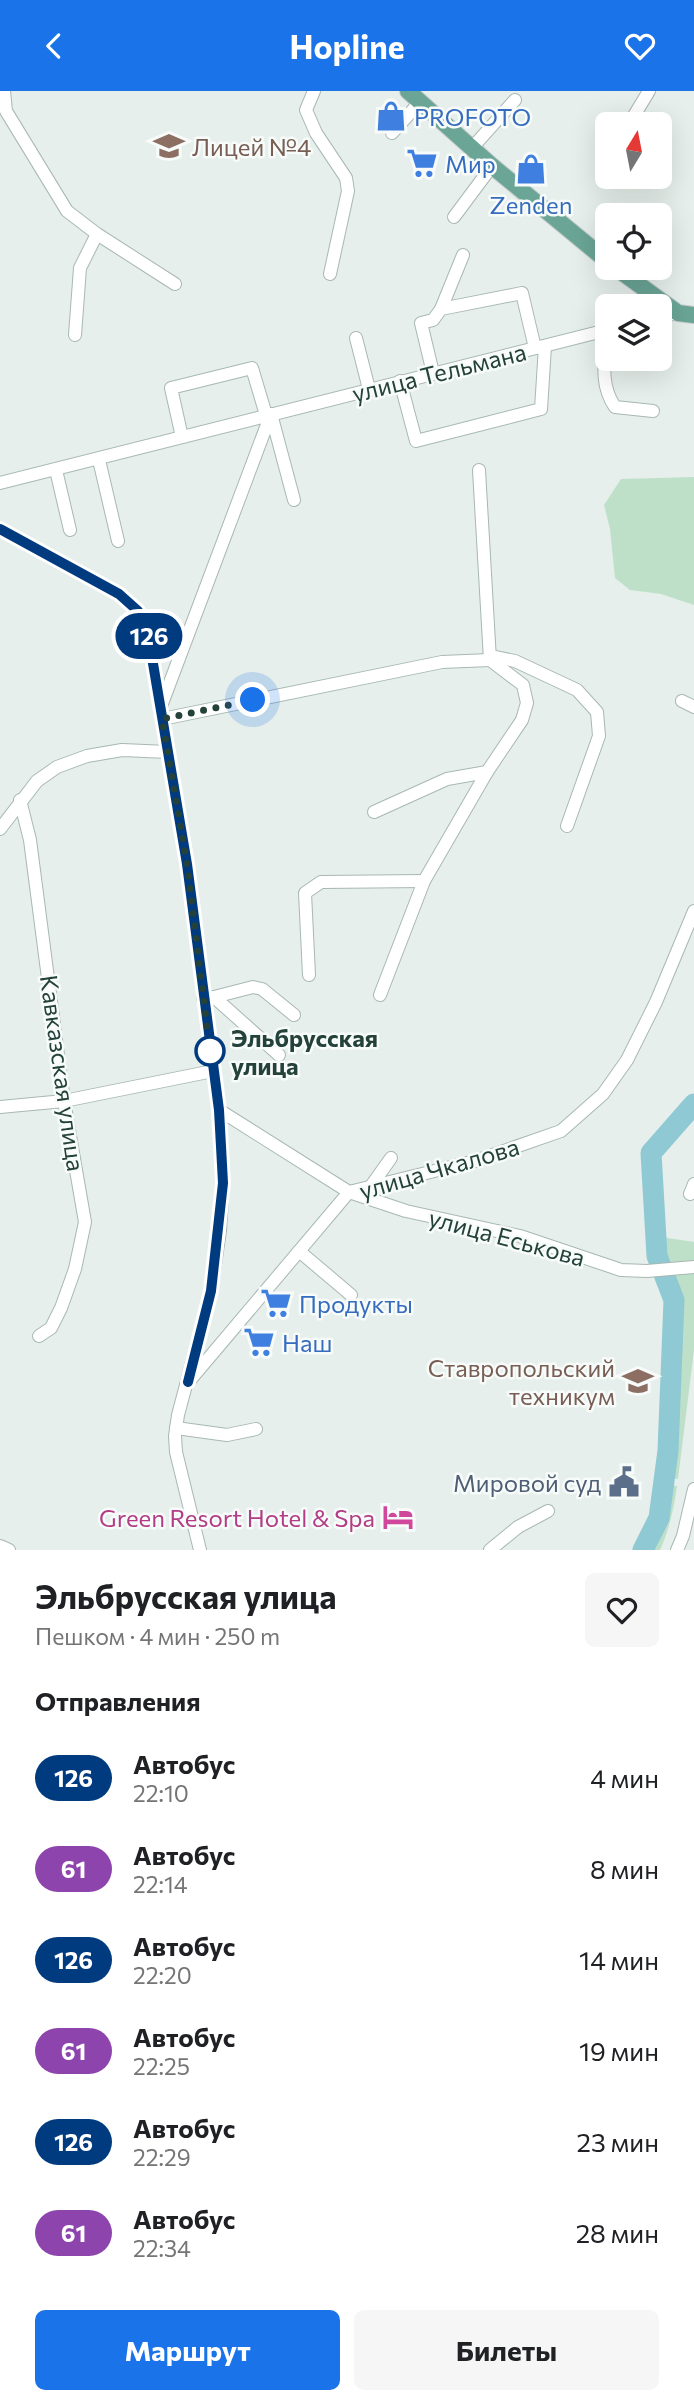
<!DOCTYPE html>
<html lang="ru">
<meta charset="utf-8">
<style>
body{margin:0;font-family:Commissioner,sans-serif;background:#f6f6f6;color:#202124;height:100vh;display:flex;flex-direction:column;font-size:26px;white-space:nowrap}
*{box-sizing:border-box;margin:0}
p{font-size:23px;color:#757577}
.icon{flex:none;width:38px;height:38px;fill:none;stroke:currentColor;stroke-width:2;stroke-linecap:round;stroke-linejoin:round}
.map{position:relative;height:1459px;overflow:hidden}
.panel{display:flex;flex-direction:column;background:#fff;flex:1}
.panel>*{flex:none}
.badge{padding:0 14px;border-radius:23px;font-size:24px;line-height:46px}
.needle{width:46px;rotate:10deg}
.buttons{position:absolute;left:595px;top:21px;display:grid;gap:14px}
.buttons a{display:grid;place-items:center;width:77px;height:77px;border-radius:10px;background:#fff;box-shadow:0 7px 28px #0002;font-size:35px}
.you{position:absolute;width:35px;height:35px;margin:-18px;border:5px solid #fff;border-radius:50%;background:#1a73e8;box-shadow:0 0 0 10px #1a73e833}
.map>.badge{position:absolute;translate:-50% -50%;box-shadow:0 0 0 4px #fff}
h2{padding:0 35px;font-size:26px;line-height:63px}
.round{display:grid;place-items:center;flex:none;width:74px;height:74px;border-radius:10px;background:#f6f6f6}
.head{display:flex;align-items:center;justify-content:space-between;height:119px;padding:0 35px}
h1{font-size:33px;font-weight:700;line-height:52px}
.primary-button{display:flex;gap:14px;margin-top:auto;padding:14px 35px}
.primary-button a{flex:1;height:80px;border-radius:10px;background:#1a73e8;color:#fff;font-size:28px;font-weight:700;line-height:80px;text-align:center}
.primary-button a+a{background:#f6f6f6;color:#202124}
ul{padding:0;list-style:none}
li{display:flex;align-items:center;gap:21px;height:91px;padding:0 35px}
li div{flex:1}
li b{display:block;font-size:26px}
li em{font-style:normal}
li .badge{min-width:77px;font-weight:700;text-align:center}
header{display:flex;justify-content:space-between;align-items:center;height:91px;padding:0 35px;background:#1a73e8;color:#fff;font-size:32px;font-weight:700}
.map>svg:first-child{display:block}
.green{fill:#bfe0c8}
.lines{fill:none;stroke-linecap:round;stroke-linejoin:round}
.river{stroke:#8ec9d4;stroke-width:21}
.minor-casing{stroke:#a8b8b2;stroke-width:14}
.major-casing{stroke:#c2cac8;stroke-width:18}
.minor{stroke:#fff;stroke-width:12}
.major{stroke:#6aa596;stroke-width:16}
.line-casing{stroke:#fff;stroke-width:16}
.line{stroke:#003b80;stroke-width:10}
.walk{stroke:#24423a;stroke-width:7;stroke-dasharray:0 12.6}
.stop-dot{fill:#fff;stroke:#003b80;stroke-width:3.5}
.labels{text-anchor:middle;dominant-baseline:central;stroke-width:5;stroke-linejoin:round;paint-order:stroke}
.shop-label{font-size:24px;fill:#366cbe;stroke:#f7fbf9;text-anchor:start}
.education-label{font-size:24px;fill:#785e54;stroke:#f7fbf9;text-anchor:start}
.street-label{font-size:24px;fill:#24423a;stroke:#f7fbf9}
.stop-label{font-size:24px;font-weight:bold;fill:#24423a;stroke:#f7fbf9;text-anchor:start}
.service-label{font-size:24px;fill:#4e5e75;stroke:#f7fbf9;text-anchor:end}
.hotel-label{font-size:24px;fill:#b23c85;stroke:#f7fbf9;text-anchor:end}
</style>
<header><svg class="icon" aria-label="back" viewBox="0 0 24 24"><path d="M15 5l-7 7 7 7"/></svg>Hopline<svg class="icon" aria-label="heart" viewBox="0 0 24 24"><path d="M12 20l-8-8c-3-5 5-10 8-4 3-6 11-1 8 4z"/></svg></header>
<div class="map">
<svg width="694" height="1459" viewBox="0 0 694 1459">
<rect width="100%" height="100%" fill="#e6efeb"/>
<g class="green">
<path d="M694 386V514L661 503 630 499 615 487 610 438 604 414 621 388Z"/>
<path d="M661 1146 694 1151V1170L666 1173 662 1165Z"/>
<path d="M694 1180V1259L678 1388 669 1387 673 1359 678 1210 668 1182Z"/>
<path d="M668 1394 677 1395C674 1417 669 1439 660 1459H647L663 1427Z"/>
</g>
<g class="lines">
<path class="river" d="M643 1459 659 1427 668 1360 674 1209 657 1165 651 1062 694 1013"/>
<g class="minor-casing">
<g id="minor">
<path d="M4 0 6 20 67 120 97 143 175 193"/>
<path d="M314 0 306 19 316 42 346 87 348 100 330 183"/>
<path d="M629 33 649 0"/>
<path d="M392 42 420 11"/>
<path d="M472 57 515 9"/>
<path d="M603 75 607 68"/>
<path d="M454 126 492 75"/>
<path d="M441 218 463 164"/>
<path d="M660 226 678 222"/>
<path d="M75 244 80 177 97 143"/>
<path d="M356 247 369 298"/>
<path d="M607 254C603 276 602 297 615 316L653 320"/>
<path d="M433 282 421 232 433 229 441 218 522 202 535 257"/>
<path d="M400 290 416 350 541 318 545 255"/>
<path d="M271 323 294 409"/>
<path d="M182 346 171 297 252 277 266 324"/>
<path d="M99 369 118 450"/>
<path d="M56 379 70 439"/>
<path d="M479 379 490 569"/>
<path d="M0 392 607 239"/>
<path d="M0 438 119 503 138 520 148 543 187 773 219 1019 223 1092 220 1140 211 1200 178 1324 175 1345 176 1361 200 1459"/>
<path d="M490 565 515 570 577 599 597 621 599 645 567 735"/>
<path d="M682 610 694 616"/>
<path d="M160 618 271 323"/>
<path d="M162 628 442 571 490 569"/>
<path d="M20 709 30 749 64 1010 85 1131 75 1178 61 1217 51 1237 39 1245"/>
<path d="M374 721 447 688 487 681"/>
<path d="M0 738 37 690 57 676 87 665 122 659 168 661"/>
<path d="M309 884 305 802 321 791 424 790"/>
<path d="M380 904 424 790 487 681 522 629 527 612 523 594 490 569"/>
<path d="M214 906 253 896 262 898 294 924"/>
<path d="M203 907 214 906 279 964"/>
<path d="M0 1016 64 1010 213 980"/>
<path d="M219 1019 349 1101 406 1120 520 1145 621 1179 647 1180 694 1176"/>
<path d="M371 1095 391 1067"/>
<path d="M690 1103 694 1093"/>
<path d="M299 1160 351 1204"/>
<path d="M191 1288 349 1101 475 1070 561 1040 603 1003 627 969 656 911 694 820"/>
<path d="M176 1337 227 1344 256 1338"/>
<path d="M0 1455 9 1459"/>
<path d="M490 1459 518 1436 548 1420"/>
<path d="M677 1459 683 1445 694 1398"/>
</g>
</g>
<g class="major-casing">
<g id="major">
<path d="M408 0 492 75 607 170"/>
<path d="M616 177 678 222 694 224"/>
</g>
</g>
<use href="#minor" class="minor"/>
<use href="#major" class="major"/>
</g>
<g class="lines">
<g class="line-casing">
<path id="line" d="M0 438 119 503 138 520 148 543 187 773 219 1019 223 1092 211 1200 188 1291"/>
</g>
<use href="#line" class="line"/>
<path class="walk" d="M210 960 187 773 162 628 253 609"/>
</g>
<defs>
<g id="shop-bare" transform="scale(2.415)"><path d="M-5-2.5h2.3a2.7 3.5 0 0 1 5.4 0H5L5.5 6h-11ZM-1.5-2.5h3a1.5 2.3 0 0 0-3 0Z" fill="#3f7fe0" stroke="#f7fbf9" stroke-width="2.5" paint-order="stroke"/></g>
<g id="school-bare" transform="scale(2.415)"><path d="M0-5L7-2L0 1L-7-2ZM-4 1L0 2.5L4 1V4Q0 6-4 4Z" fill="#8d6e63" stroke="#f7fbf9" stroke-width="2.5" paint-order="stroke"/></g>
<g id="supermarket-bare" transform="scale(2.415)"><path d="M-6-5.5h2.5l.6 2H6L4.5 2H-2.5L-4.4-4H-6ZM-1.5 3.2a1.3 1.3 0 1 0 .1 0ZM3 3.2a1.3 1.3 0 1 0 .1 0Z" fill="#3f7fe0" stroke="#f7fbf9" stroke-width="2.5" paint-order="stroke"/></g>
<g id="university-bare" transform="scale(2.415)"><path d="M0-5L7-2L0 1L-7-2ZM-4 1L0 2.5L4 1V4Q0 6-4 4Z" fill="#8d6e63" stroke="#f7fbf9" stroke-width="2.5" paint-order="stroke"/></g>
<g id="civic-bare" transform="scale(2.415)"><path d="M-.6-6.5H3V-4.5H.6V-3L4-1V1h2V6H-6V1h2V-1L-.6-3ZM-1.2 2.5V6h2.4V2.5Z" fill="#5c6f8a" stroke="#f7fbf9" stroke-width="2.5" paint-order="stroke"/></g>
<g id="hotel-bare" transform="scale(2.415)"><path d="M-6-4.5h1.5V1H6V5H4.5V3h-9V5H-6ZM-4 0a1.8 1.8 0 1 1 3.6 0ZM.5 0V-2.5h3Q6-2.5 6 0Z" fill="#d1479c" stroke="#f7fbf9" stroke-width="2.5" paint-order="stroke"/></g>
</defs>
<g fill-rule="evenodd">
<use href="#shop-bare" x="391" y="25"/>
<use href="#school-bare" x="169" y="55"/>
<use href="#supermarket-bare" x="422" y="72"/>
<use href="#shop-bare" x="531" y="78"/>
<use href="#supermarket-bare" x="276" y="1212"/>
<use href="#supermarket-bare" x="259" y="1251"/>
<use href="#university-bare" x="638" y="1290"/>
<use href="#civic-bare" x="624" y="1391"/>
<use href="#hotel-bare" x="398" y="1426"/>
</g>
<circle class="stop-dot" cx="210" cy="960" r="14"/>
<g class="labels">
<g class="shop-label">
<text x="414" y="25">PROFOTO</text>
<text x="445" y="72">Мир</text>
<text x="531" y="113" text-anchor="middle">Zenden</text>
<text x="299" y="1212">Продукты</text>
<text x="282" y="1251">Наш</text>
</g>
<g class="education-label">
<text x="192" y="55">Лицей №4</text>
<text x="615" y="1276" text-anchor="end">Ставропольский<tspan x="615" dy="28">техникум</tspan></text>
</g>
<g class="street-label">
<text transform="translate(439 281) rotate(-14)">улица Тельмана</text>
<text transform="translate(63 982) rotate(82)">Кавказская улица</text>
<text transform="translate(439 1077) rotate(-16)">улица Чкалова</text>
<text transform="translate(507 1146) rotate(15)">улица Еськова</text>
</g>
<g class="stop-label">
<text x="231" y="946">Эльбрусская<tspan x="231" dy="28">улица</tspan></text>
</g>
<g class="service-label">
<text x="601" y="1391">Мировой суд</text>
</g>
<g class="hotel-label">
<text x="375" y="1426">Green Resort Hotel &amp; Spa</text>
</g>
</g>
</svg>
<div class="buttons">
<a><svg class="needle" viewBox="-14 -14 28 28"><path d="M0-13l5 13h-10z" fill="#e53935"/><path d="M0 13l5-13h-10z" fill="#757577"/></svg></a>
<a><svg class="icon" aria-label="locate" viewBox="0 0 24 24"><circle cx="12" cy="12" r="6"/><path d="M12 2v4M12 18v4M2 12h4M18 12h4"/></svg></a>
<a><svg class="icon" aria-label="layers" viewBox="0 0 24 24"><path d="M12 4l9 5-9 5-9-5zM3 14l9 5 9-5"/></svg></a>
</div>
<div class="you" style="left:253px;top:609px"></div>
<b class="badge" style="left:149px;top:545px;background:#003b80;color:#fff">126</b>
</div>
<section class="panel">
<div class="head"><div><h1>Эльбрусская улица</h1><p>Пешком · 4 мин · 250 m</p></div><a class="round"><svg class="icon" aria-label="heart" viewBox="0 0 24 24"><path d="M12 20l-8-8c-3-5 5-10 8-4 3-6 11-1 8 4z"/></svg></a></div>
<h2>Отправления</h2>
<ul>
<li><span class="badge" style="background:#003b80;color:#fff">126</span><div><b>Автобус</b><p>22:10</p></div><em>4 мин</em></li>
<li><span class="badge" style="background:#8e44ad;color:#fff">61</span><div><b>Автобус</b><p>22:14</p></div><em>8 мин</em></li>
<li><span class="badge" style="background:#003b80;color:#fff">126</span><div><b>Автобус</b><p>22:20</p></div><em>14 мин</em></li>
<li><span class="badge" style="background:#8e44ad;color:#fff">61</span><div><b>Автобус</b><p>22:25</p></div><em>19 мин</em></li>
<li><span class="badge" style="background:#003b80;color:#fff">126</span><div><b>Автобус</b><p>22:29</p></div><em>23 мин</em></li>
<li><span class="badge" style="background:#8e44ad;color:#fff">61</span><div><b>Автобус</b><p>22:34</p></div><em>28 мин</em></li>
</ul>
<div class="primary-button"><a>Маршрут</a><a>Билеты</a></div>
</section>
